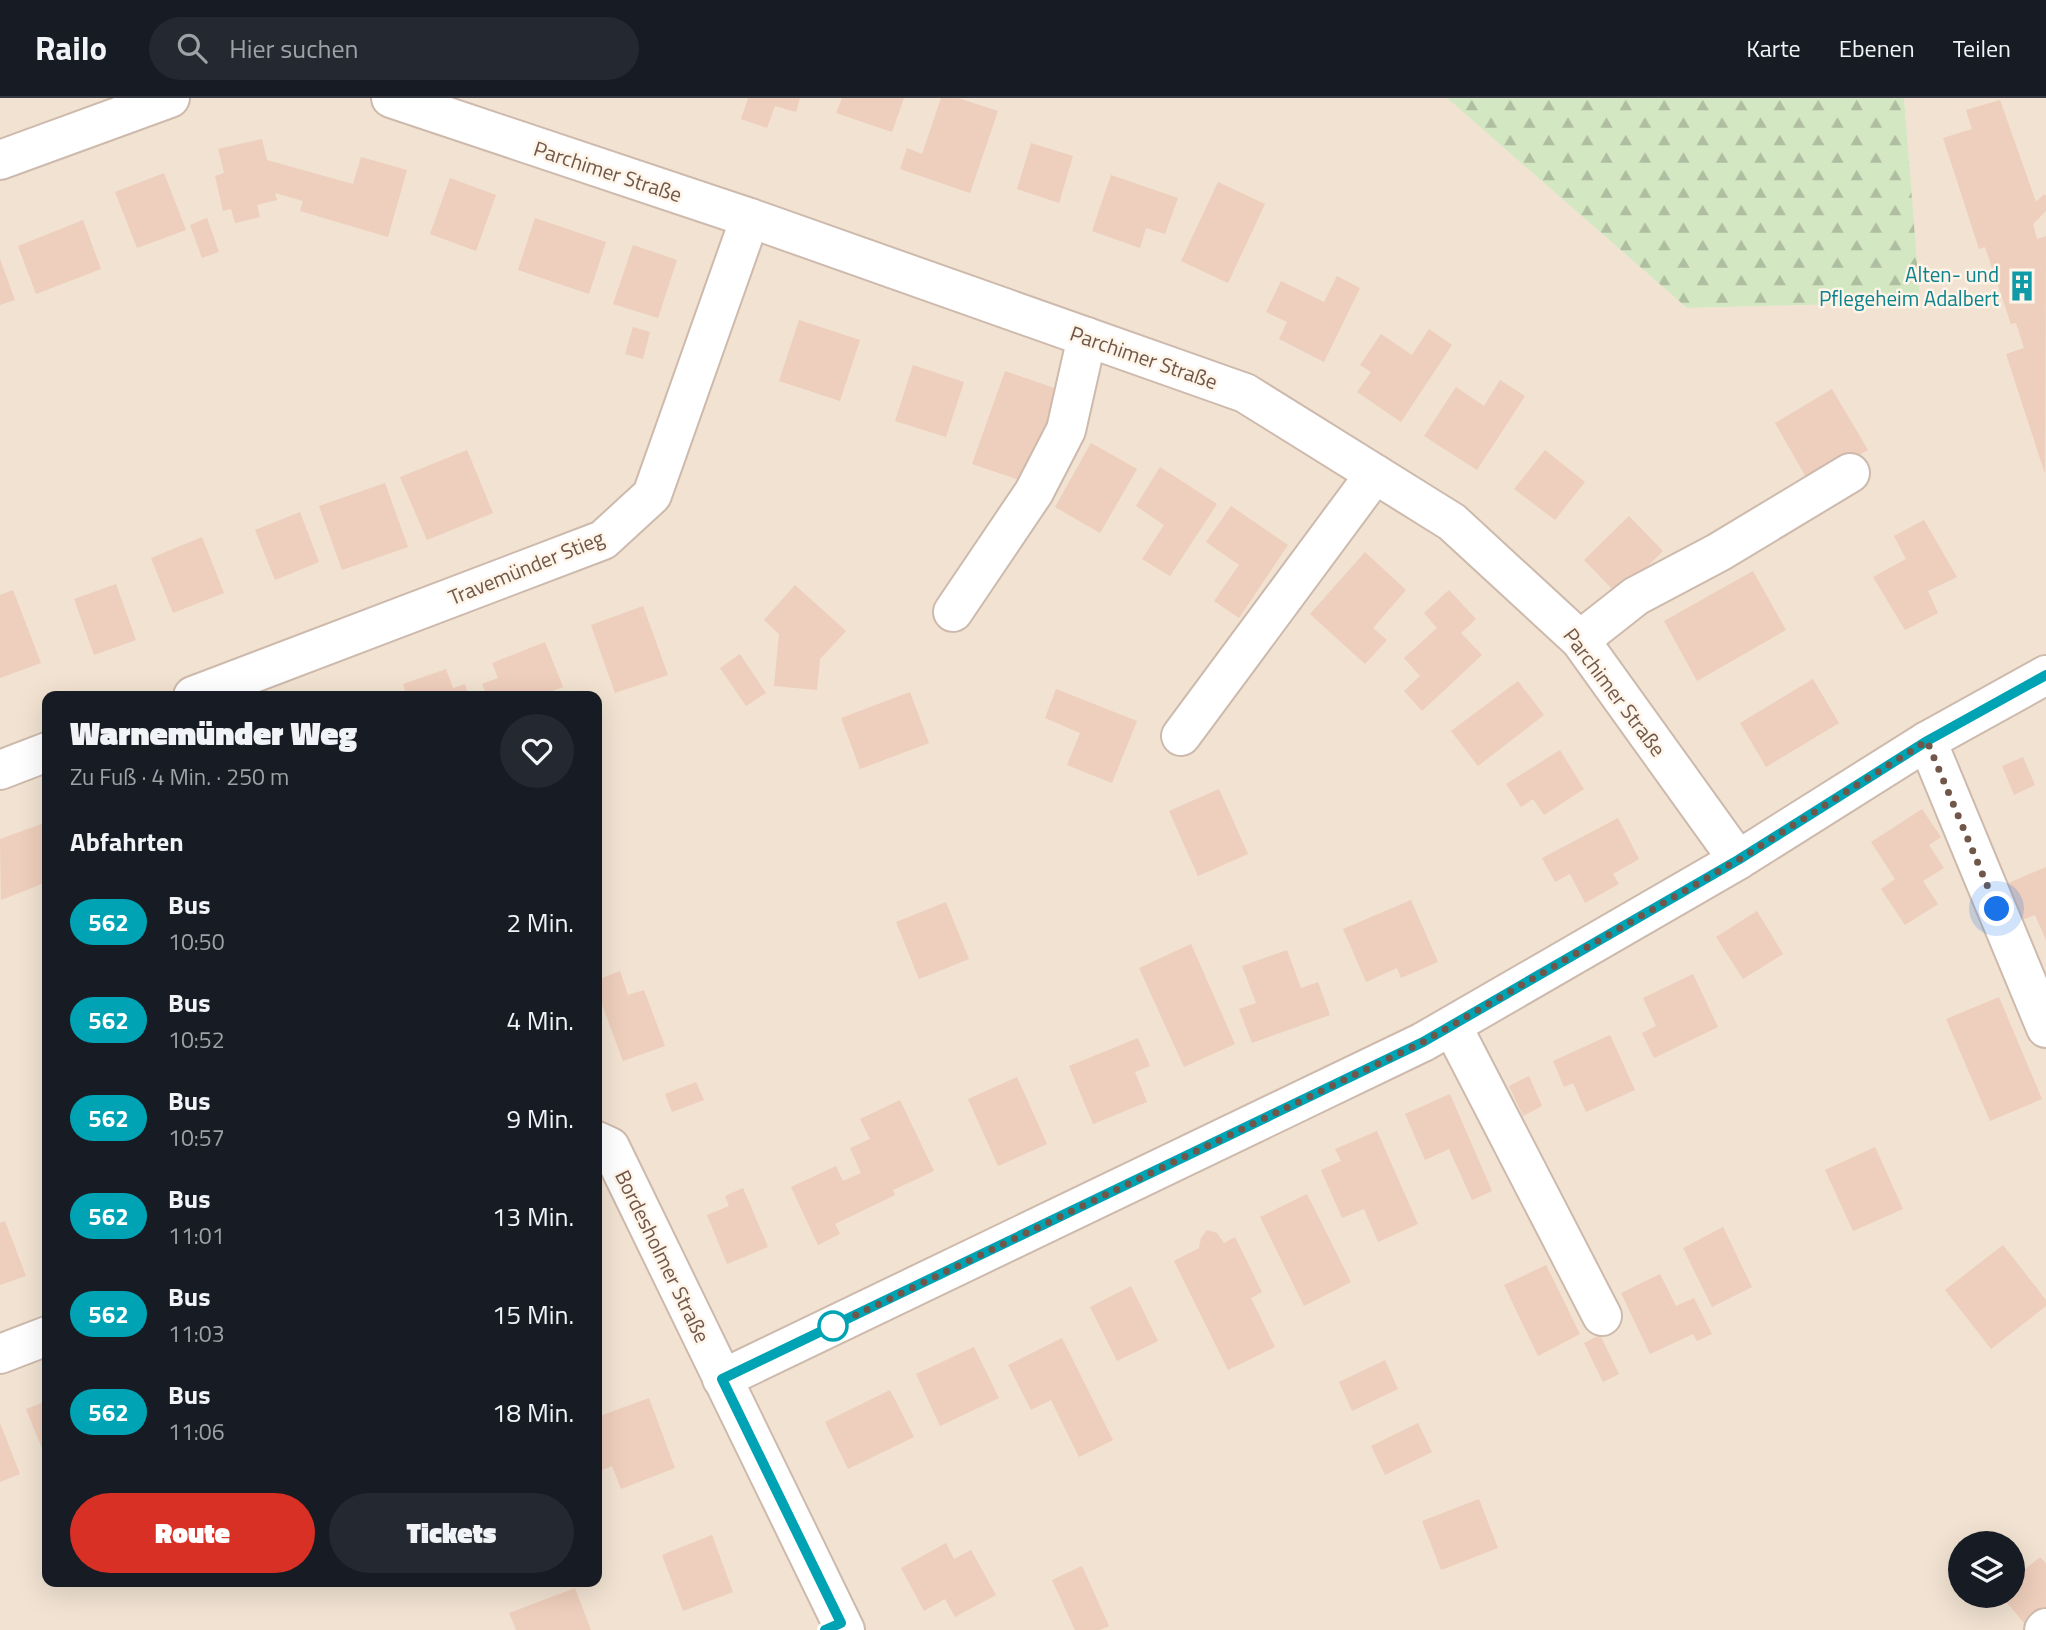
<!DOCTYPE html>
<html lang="de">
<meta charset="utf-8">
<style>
body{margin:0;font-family:"Titillium Web",sans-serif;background:#242831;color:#f1f3f6;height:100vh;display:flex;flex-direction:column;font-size:26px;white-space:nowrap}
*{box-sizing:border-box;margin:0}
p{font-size:23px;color:#9ea1a6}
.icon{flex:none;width:38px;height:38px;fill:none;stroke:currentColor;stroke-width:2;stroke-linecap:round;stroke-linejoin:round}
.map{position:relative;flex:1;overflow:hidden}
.panel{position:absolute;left:42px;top:593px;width:560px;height:896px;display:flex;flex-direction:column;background:#171b24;border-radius:14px;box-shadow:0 7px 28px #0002}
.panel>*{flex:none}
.badge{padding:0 14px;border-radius:23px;font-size:24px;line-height:46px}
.tools{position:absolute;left:1948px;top:1433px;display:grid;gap:14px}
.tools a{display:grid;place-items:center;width:77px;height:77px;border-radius:50%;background:#171b24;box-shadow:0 7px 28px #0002;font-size:35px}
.you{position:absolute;width:35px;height:35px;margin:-18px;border:5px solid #fff;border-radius:50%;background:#1a73e8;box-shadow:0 0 0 10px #1a73e833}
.map>.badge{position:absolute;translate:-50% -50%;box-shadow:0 0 0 4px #fff}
h2{padding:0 28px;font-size:26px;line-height:63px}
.round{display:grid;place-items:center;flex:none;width:74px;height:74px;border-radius:37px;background:#242831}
.overview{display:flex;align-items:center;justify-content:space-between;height:119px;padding:0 28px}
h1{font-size:33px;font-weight:800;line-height:52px}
.action{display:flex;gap:14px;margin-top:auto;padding:14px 28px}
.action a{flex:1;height:80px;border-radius:42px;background:#d93025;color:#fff;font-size:28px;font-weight:800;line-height:80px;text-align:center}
.action a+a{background:#242831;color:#f1f3f6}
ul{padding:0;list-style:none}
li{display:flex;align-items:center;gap:21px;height:98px;padding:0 28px}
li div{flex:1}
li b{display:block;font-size:26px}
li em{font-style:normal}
li .badge{min-width:77px;font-weight:700;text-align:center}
header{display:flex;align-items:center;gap:42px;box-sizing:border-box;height:98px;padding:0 35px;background:#171b24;border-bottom:2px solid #363941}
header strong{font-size:33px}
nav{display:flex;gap:38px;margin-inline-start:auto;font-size:24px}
.search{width:490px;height:63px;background:#242831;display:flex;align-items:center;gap:18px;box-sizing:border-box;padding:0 24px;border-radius:38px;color:#9ea1a6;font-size:26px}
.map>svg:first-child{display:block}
.residential{fill:#f1e2d1;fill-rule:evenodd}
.forest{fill:url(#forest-firs)}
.building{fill:#eecebc}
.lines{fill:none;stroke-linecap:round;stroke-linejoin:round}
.minor-casing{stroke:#cdbaad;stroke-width:42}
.minor{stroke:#fff;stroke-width:38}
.line-casing{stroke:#fff;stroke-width:16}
.line{stroke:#00a3b4;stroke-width:10}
.walk{stroke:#70574a;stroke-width:7;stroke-dasharray:0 12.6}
.stop-dot{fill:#fff;stroke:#00a3b4;stroke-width:3.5}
.labels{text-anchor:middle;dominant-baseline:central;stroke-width:5;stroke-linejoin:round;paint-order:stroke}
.street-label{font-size:21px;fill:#70574a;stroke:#fef4e8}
.culture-label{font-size:21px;fill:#0d838f;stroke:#fef4e8;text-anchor:end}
</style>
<header>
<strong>Railo</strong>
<div class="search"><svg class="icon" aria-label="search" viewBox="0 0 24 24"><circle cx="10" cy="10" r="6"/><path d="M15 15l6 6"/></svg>Hier suchen</div>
<nav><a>Karte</a><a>Ebenen</a><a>Teilen</a></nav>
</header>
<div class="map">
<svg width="2046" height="1532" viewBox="0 0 2046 1532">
<defs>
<pattern id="forest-firs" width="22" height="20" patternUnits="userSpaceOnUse" patternTransform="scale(1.75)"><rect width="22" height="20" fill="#d2e7c2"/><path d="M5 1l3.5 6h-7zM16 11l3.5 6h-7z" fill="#afbea0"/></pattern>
</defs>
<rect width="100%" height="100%" fill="#faf0e2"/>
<path class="residential" d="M0 0H1447L1687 210 1919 204 1904 0H2046V1532H0ZM47 598H597V1484H47ZM1960 1446H2012V1498H1960Z"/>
<path class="forest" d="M1447 0H1904L1920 204 1687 210Z"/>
<g class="building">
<path d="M748 0H800L796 14 775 8 767 30 741 21Z"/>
<path d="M842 0H904L892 34 836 15Z"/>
<path d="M941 0H958L998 13 970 95 900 71 907 50 922 56Z"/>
<path d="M2000 2 2036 104 2044 96 2046 98V113L2033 126 2037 141 2046 138 2045 376 2006 256 2024 250 2016 225 2011 226 1985 149 1979 151 1943 40 1972 31 1966 12Z"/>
<path d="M262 41 267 62 353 86 361 59 407 72 388 139 300 113 303 103 275 95 277 102 257 107 260 119 235 125 231 111 223 113 215 78 224 75 218 51Z"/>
<path d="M1031 45 1073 58 1059 105 1017 91Z"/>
<path d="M164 75 186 132 137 150 115 94Z"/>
<path d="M1111 77 1178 100 1165 136 1146 130 1140 150 1092 133Z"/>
<path d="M450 80 496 97 476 153 430 136Z"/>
<path d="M1218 84 1265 106 1228 185 1181 163Z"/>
<path d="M207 120 219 154 202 160 190 127Z"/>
<path d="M535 120 606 144 589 196 518 172Z"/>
<path d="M83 122 101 171 36 196 18 148Z"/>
<path d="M633 147 677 162 658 220 613 206Z"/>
<path d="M0 161 15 202 0 207Z"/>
<path d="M1337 178 1360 190 1324 264 1279 241 1287 224 1266 214 1281 183 1324 204Z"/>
<path d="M799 222 860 242 840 303 779 283Z"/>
<path d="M633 229 650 234 643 261 625 256Z"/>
<path d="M1429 231 1452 247 1401 324 1357 294 1371 274 1360 267 1381 236 1412 257Z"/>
<path d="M913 267 964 284 946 339 895 323Z"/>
<path d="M1005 273 1063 293 1031 386 972 366Z"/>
<path d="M1500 282 1525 298 1477 372 1424 338 1456 289 1484 308Z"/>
<path d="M1832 291 1868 352 1810 386 1775 325Z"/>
<path d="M1091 345 1137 371 1100 435 1055 409Z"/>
<path d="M467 352 493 415 427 442 400 379Z"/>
<path d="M1545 352 1585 384 1555 422 1514 391Z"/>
<path d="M1160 369 1217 406 1170 478 1142 461 1164 427 1136 408Z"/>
<path d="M385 385 408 449 342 472 319 408Z"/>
<path d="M1231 408 1288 447 1239 520 1214 503 1239 467 1206 444Z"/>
<path d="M300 414 319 464 275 482 255 432Z"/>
<path d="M1629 418 1663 453 1618 497 1584 462Z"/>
<path d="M1924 422 1957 479 1928 493 1938 515 1905 532 1873 479 1906 461 1894 438Z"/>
<path d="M202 439 224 495 173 515 151 460Z"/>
<path d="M1365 454 1406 492 1373 530 1387 542 1365 566 1310 516Z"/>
<path d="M1753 473 1786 532 1697 583 1664 523Z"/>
<path d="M116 486 136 542 94 557 74 501Z"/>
<path d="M795 487 846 533 820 561 817 592 774 588 779 536 764 522Z"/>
<path d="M13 492 41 565 0 580V497Z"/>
<path d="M1449 492 1476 521 1461 535 1482 557 1422 613 1404 593 1420 578 1404 560 1437 530 1424 515Z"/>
<path d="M643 508 668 577 615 595 591 527Z"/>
<path d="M545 544 563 589 540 598H487L482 586 498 580 492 565Z"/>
<path d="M740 556 766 595 746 608 720 570Z"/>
<path d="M446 571 453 590 465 586 469 598H407L403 586Z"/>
<path d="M1813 581 1839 625 1766 669 1740 625Z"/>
<path d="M1518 583 1544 617 1478 668 1451 633Z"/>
<path d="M1056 591 1137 623 1112 685 1067 667 1080 635 1045 620Z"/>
<path d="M910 594 929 645 860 671 841 620Z"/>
<path d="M1560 652 1584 691 1544 717 1533 701 1521 709 1506 686Z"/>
<path d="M2023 659 2035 687 2014 697 2002 668Z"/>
<path d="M1219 691 1248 756 1198 778 1169 713Z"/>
<path d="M1922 711 1941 739 1929 747 1944 770 1923 783 1938 806 1905 827 1881 791 1895 781 1871 744Z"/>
<path d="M1618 720 1639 761 1613 776 1619 786 1585 805 1570 776 1555 784 1542 760Z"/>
<path d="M47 724V784L1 802 0 741Z"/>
<path d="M2046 769V842L2035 817 2022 822 2006 786Z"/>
<path d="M1411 802 1438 864 1401 880 1397 870 1366 884 1343 831Z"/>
<path d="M946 804 969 861 919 881 896 824Z"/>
<path d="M1757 813 1783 856 1743 881 1716 839Z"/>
<path d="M1191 846 1235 946 1184 969 1139 870Z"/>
<path d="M1287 852 1301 890 1318 884 1330 917 1252 945 1239 911 1256 905 1242 868Z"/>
<path d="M620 873 628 897 644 892 665 948 623 963 597 893V882Z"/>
<path d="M1693 876 1718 929 1654 960 1642 935 1656 928 1643 900Z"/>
<path d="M1999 899 2042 1001 1990 1023 1946 921Z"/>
<path d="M1610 937 1635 992 1586 1014 1573 985 1564 989 1553 963Z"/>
<path d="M1138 940 1150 968 1135 974 1147 1004 1093 1026 1069 968Z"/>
<path d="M1529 978 1542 1008 1523 1018 1509 988Z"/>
<path d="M1017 979 1047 1046 998 1068 968 1001Z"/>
<path d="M696 984 704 1002 672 1014 665 996Z"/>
<path d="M1450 996 1492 1093 1472 1102 1449 1051 1425 1062 1405 1016Z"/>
<path d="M900 1002 934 1073 893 1092 895 1097 835 1126 840 1136 818 1147 791 1089 836 1068 843 1083 861 1075 850 1050 870 1041 860 1021Z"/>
<path d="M1377 1033 1418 1126 1378 1144 1364 1111 1342 1120 1321 1072 1341 1063 1335 1051Z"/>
<path d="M1875 1049 1903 1111 1853 1133 1825 1072Z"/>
<path d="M743 1090 768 1149 727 1166 707 1117 729 1108 725 1098Z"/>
<path d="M1307 1096 1351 1184 1304 1208 1260 1119Z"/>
<path d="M5 1123 26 1178 0 1187V1125Z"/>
<path d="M1723 1129 1752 1189 1712 1209 1683 1150Z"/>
<path d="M1207 1132 1217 1135 1224 1145 1235 1139 1262 1194 1251 1200 1275 1249 1228 1272 1174 1163 1199 1150 1201 1140Z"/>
<path d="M2003 1147 2046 1202V1208L1991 1251 1945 1192Z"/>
<path d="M1546 1167 1580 1236 1538 1258 1504 1187Z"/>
<path d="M1660 1176 1676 1208 1694 1200 1712 1236 1697 1243 1693 1236 1650 1256 1621 1195Z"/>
<path d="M1131 1188 1158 1243 1117 1263 1090 1209Z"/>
<path d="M1600 1237 1619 1276 1603 1284 1584 1245Z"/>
<path d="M1062 1240 1113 1342 1079 1359 1051 1302 1031 1312 1008 1267Z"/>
<path d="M974 1249 999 1300 940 1328 916 1276Z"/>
<path d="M1385 1262 1398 1291 1352 1313 1339 1284Z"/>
<path d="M890 1292 914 1339 848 1371 825 1324Z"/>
<path d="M649 1300 675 1370 621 1391 612 1368 597 1374V1319Z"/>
<path d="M47 1303V1363L26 1311Z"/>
<path d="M0 1325 20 1376 0 1384Z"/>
<path d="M1418 1325 1432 1354 1385 1377 1371 1348Z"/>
<path d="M1479 1401 1498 1450 1441 1472 1422 1423Z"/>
<path d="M712 1437 733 1494 683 1513 662 1457Z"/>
<path d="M946 1445 954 1461 971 1452 996 1497 955 1519 945 1501 924 1513 901 1470Z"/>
<path d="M2040 1459 2046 1465V1521L2030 1532 2001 1498H2012V1482Z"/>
<path d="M1082 1468 1109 1528 1100 1532H1075L1052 1482Z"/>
<path d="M575 1490 591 1532H516L509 1515Z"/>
</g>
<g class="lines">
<g class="minor-casing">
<g id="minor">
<path d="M391 0 750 120 1245 295 1452 424 1580 542 1738 762"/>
<path d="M0 62 170 0"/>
<path d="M953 514 1034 394 1066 332 1087 239"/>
<path d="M1580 542 1636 498 1719 454 1850 375"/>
<path d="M193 598 603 442 652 397 750 120"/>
<path d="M1181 638 1375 376"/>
<path d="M1927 643 2046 930"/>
<path d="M0 672 47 654"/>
<path d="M1452 928 1602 1218"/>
<path d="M597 1043 610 1049 845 1532"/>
<path d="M0 1256 47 1238"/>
<path d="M722 1281 1423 944 1738 762 1927 643 2046 577"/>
<path d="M2044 1532 2046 1530"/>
</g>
</g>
<use href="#minor" class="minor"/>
</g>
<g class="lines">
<g class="line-casing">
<path id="line" d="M825 1532 841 1525 722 1281 1423 944 1738 762 1927 643 2046 577"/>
</g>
<use href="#line" class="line"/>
<path class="walk" d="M833 1228 1423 944 1738 762 1927 643 1997 811"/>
</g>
<defs>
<g id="building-bare" transform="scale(2.415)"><path d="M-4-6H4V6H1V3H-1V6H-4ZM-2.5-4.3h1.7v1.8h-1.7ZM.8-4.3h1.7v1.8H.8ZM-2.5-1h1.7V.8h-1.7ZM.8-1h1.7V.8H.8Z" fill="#0f9aa8" stroke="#fef4e8" stroke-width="2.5" paint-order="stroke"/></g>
</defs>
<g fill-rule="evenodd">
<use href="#building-bare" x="2022" y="188"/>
</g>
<circle class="stop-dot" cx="833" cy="1228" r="14"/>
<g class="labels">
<g class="street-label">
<text transform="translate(608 73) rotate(18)">Parchimer Straße</text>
<text transform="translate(1144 259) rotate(19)">Parchimer Straße</text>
<text transform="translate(526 469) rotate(-22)">Travemünder Stieg</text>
<text transform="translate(1615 594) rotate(53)">Parchimer Straße</text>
<text transform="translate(663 1158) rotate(64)">Bordesholmer Straße</text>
</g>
<g class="culture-label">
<text x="1999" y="176">Alten- und<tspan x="1999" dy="24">Pflegeheim Adalbert</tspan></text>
</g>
</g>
</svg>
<div class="tools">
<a><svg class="icon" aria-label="layers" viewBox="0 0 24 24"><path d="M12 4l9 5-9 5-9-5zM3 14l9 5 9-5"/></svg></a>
</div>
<div class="you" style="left:1997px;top:811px"></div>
<section class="panel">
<div class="overview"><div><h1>Warnemünder Weg</h1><p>Zu Fuß · 4 Min. · 250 m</p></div><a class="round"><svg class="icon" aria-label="heart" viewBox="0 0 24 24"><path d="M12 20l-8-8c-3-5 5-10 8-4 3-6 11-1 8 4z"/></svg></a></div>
<h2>Abfahrten</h2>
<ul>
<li><span class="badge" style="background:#00a3b4;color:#fff">562</span><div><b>Bus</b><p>10:50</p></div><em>2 Min.</em></li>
<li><span class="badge" style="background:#00a3b4;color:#fff">562</span><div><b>Bus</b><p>10:52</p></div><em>4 Min.</em></li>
<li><span class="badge" style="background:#00a3b4;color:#fff">562</span><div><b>Bus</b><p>10:57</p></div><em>9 Min.</em></li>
<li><span class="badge" style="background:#00a3b4;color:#fff">562</span><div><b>Bus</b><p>11:01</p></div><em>13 Min.</em></li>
<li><span class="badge" style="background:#00a3b4;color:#fff">562</span><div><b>Bus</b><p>11:03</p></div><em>15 Min.</em></li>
<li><span class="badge" style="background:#00a3b4;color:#fff">562</span><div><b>Bus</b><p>11:06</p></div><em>18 Min.</em></li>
</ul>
<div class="action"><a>Route</a><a>Tickets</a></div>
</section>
</div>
